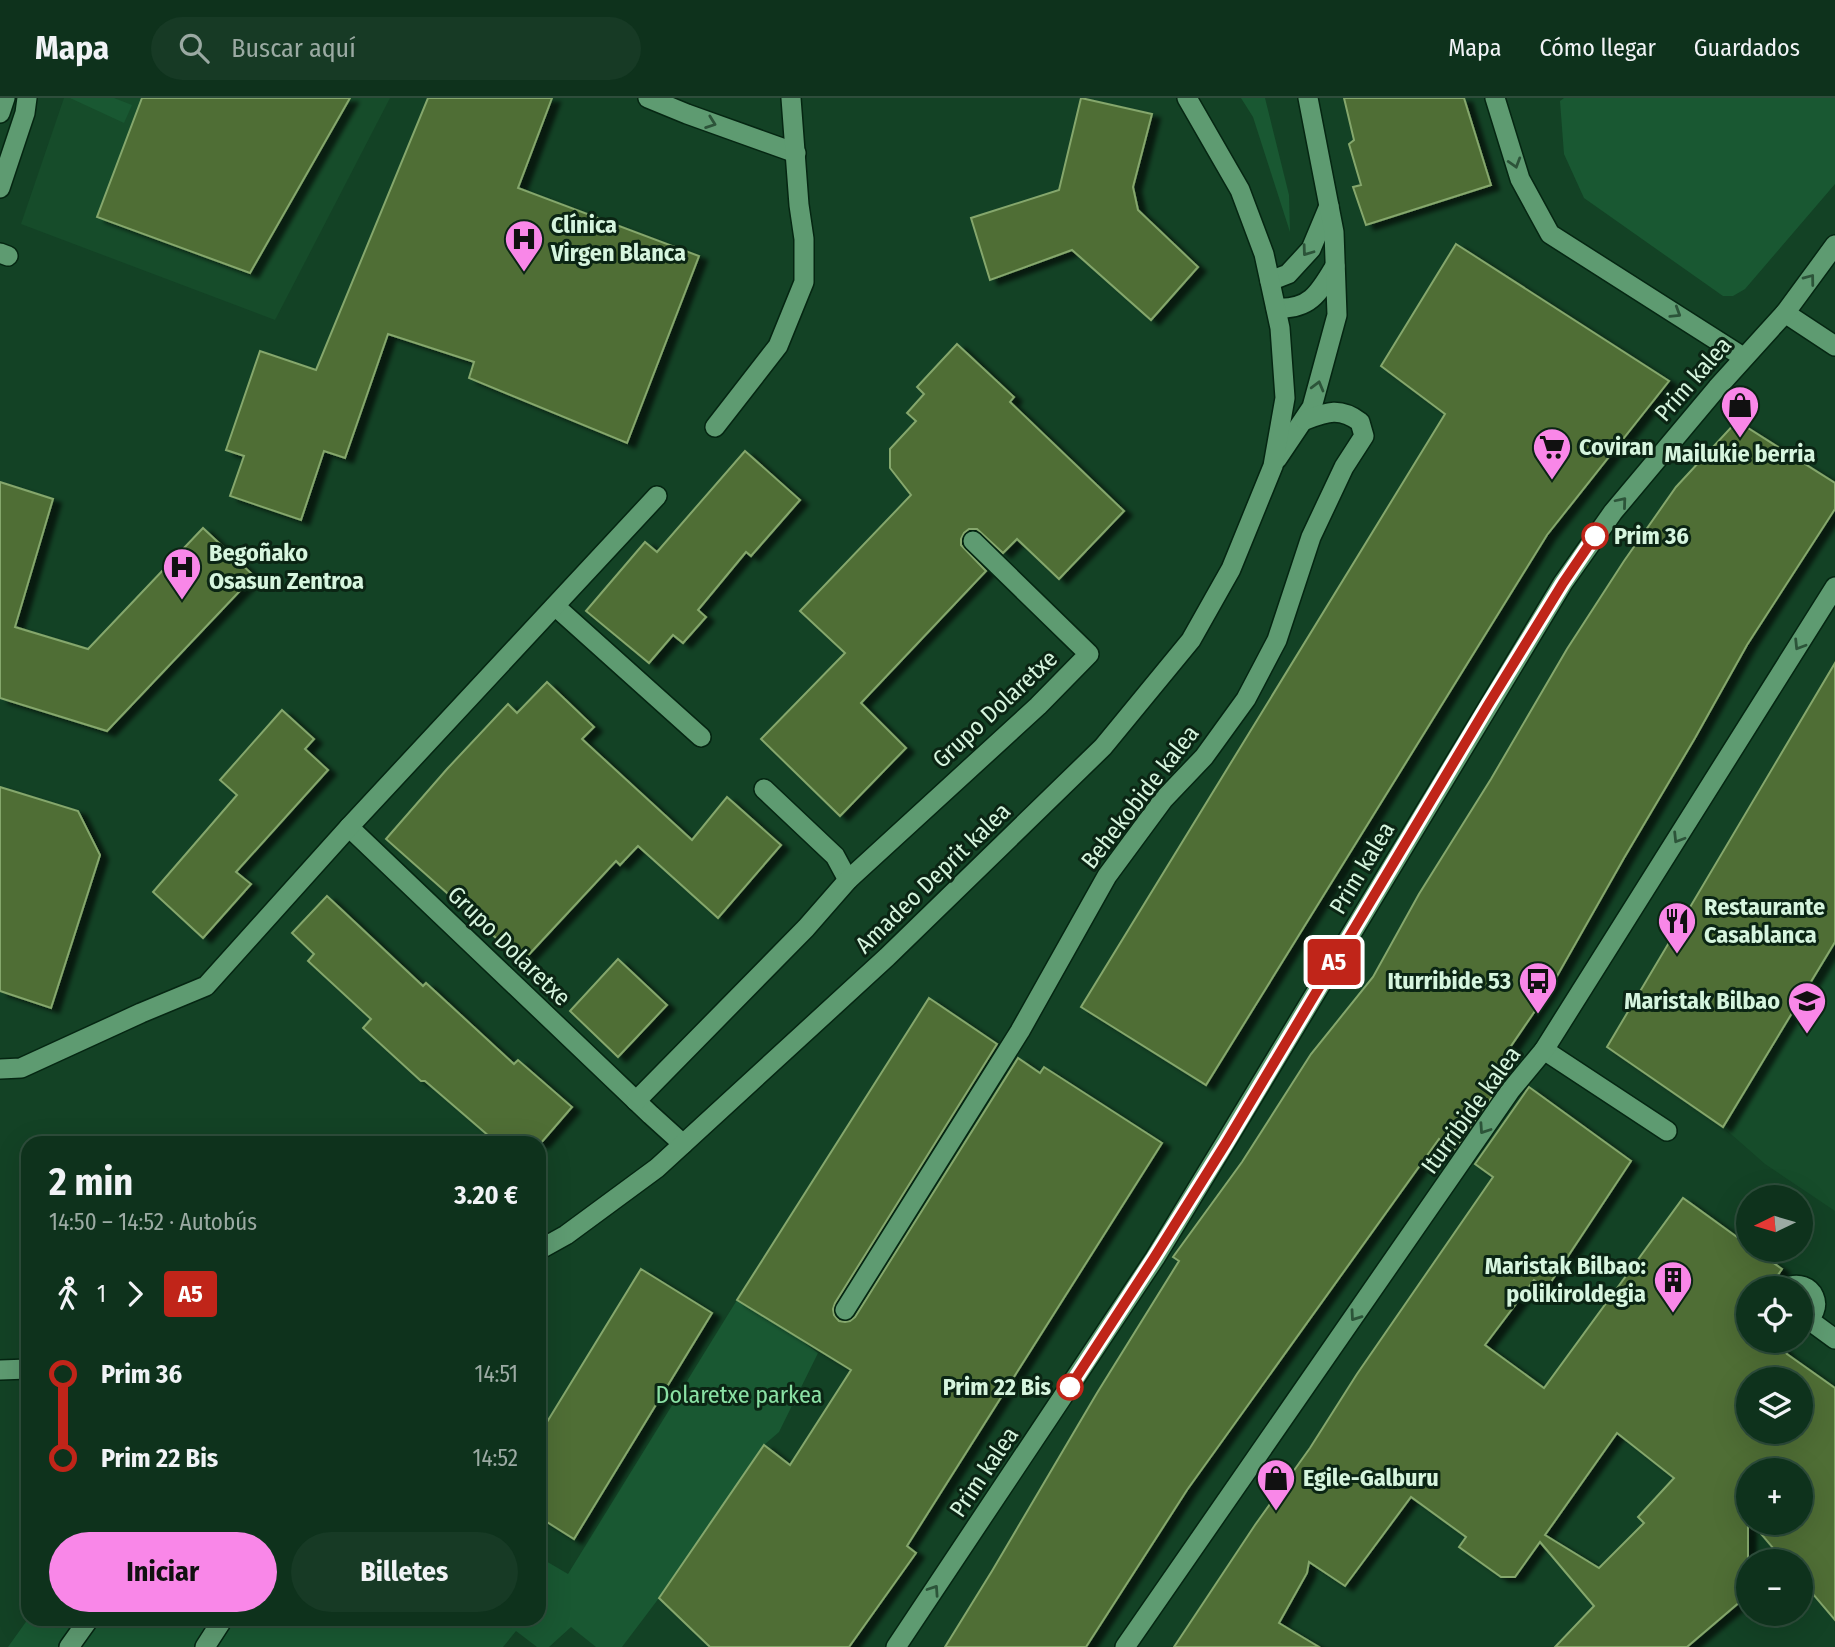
<!DOCTYPE html>
<html lang="es">
<meta charset="utf-8">
<style>
body{margin:0;font-family:"Fira Sans Condensed",sans-serif;background:#173a25;color:#f1f3f6;height:100vh;display:flex;flex-direction:column;font-size:26px;white-space:nowrap}
*{box-sizing:border-box;margin:0}
p{font-size:23px;color:#9baaa3}
.icon{flex:none;width:38px;height:38px;fill:none;stroke:currentColor;stroke-width:2;stroke-linecap:round;stroke-linejoin:round}
.map{position:relative;flex:1;overflow:hidden}
.side{position:absolute;left:21px;top:1038px;width:525px;height:490px;display:flex;flex-direction:column;background:#0e321c;border-radius:21px;box-shadow:0 7px 28px #0002,0 0 0 2px #2e4d3b}
.side>*{flex:none}
.badge{padding:0 14px;border-radius:5px;font-size:24px;line-height:46px}
.needle{width:46px;rotate:265deg}
.tools{position:absolute;left:1736px;top:1087px;display:grid;gap:14px}
.tools a{display:grid;place-items:center;width:77px;height:77px;border-radius:50%;background:#0e321c;box-shadow:0 7px 28px #0002,0 0 0 2px #2e4d3b;font-size:35px}
.map>.badge{position:absolute;translate:-50% -50%;box-shadow:0 0 0 4px #fff}
.legs{display:flex;align-items:center;gap:10px;height:77px;padding:0 28px;font-size:23px}
.legs p{margin-inline-start:auto}
.headline{display:flex;align-items:center;justify-content:space-between;height:119px;padding:0 28px}
h1{font-size:38px;font-weight:700;line-height:52px}
.cta{display:flex;gap:14px;margin-top:auto;padding:14px 28px}
.cta a{flex:1;height:80px;border-radius:42px;background:#f987e8;color:#111;font-size:28px;font-weight:700;line-height:80px;text-align:center}
.cta a+a{background:#173a25;color:#f1f3f6}
ul{padding:0 28px;list-style:none}
li{display:flex;align-items:center;gap:24px;height:84px;font-size:26px}
li i{display:grid;place-items:center;width:10px;height:100%;margin:0 9px;background:currentColor}
li i::after{content:'';width:18px;height:18px;margin:-9px;border:5px solid;border-radius:50%;background:#0e321c}
li p{margin-inline-start:auto}
li:first-child i{background:linear-gradient(#0000 50%,currentColor 0)}
li:last-child i{background:linear-gradient(currentColor 50%,#0000 0)}
header{display:flex;align-items:center;gap:42px;box-sizing:border-box;height:98px;padding:0 35px;background:#0e321c;border-bottom:2px solid #2e4d3b}
header strong{font-size:33px}
nav{display:flex;gap:38px;margin-inline-start:auto;font-size:24px}
.search{width:490px;height:63px;background:#173a25;display:flex;align-items:center;gap:18px;box-sizing:border-box;padding:0 24px;border-radius:38px;color:#9baaa3;font-size:26px}
.map>svg:first-child{display:block}
.built{fill:#164c2a}
.green{fill:#195832}
.building{fill:#4f6e36;stroke:#85a76c;stroke-width:2;fill-rule:evenodd;filter:url(#shadow)}
.lines{fill:none;stroke-linecap:round;stroke-linejoin:round}
.pedestrian-casing{stroke:#052612;stroke-width:22}
.minor-casing{stroke:#052612;stroke-width:22}
.pedestrian{stroke:#5e9b71;stroke-width:19}
.minor{stroke:#5e9b71;stroke-width:19}
.oneway{stroke:#2c5439}
.line-1-casing{stroke:#fff;stroke-width:16}
.line-1{stroke:#c02519;stroke-width:10}
.stop-1-dot{fill:#fff;stroke:#c02519;stroke-width:3.5}
.labels{text-anchor:middle;dominant-baseline:central;stroke-width:6;stroke-linejoin:round;paint-order:stroke}
.poi-label{font-size:24px;font-weight:bold;fill:#d6f5de;stroke:#0b2514;text-anchor:start}
.street-label{font-size:24px;fill:#d6f5de;stroke:#0b2514}
.stop-label{font-size:24px;font-weight:bold;fill:#d6f5de;stroke:#0b2514;text-anchor:start}
.park-label{font-size:24px;fill:#8ae1a4;stroke:#0b2514}
</style>
<header>
<strong>Mapa</strong>
<div class="search"><svg class="icon" aria-label="search" viewBox="0 0 24 24"><circle cx="10" cy="10" r="6"/><path d="M15 15l6 6"/></svg>Buscar aquí</div>
<nav><a>Mapa</a><a>Cómo llegar</a><a>Guardados</a></nav>
</header>
<div class="map">
<svg width="1835" height="1549" viewBox="0 0 1835 1549">
<defs>
<filter id="shadow"><feDropShadow dx="8" dy="4.5" stdDeviation="2" flood-color="#0009"/></filter>
</defs>
<rect width="100%" height="100%" fill="#134225"/>
<g class="built">
<path d="M64 0H390L275 222 21 126Z"/>
<path d="M1835 844V1113L1765 1066 1723 1029Z"/>
</g>
<g class="green">
<path d="M70 0H114L132 7 124 25Z"/>
<path d="M1241 0H1265L1289 97 1290 134 1253 19Z"/>
<path d="M1564 0H1835V86L1745 191 1733 198H1723L1584 100 1564 56 1560 3Z"/>
<path d="M737 1202 798 1240 818 1255 779 1334 764 1347 659 1500 622 1549H596L571 1529 549 1549H537L516 1533 503 1549H8L28 1521H539V1459L568 1476Z"/>
</g>
<g class="building">
<path d="M142 0H350L250 175 97 119Z"/>
<path d="M428 0H552L518 90 699 158 627 345 469 280 474 264 388 236 345 360 324 353 301 422 230 398 244 358 226 352 260 253 316 272Z"/>
<path d="M1081 0 1152 16 1133 89 1138 112 1198 169 1151 222 1072 152 990 182 971 120 1059 92Z"/>
<path d="M1344 0H1464L1491 87 1366 127 1353 89 1361 87 1349 46 1354 42Z"/>
<path d="M1456 146 1669 283 1547 437 1206 987 1081 909 1445 316 1381 268Z"/>
<path d="M957 246 1014 299 1010 304 1124 413 1059 481 1017 441 1003 455 977 431H969L964 435 961 441V447L986 473 861 605 906 650 840 718 761 641 845 555 800 513 911 397 890 370V351L916 323 907 315 924 296 917 289Z"/>
<path d="M1737 323 1835 385V411L1747 547 1695 640 1624 760 1548 894 1498 967 1509 975 1454 1052 1439 1041 1187 1392 1086 1549H945L992 1473 1097 1295 1179 1163 1173 1159 1242 1064 1311 956 1373 879 1419 796 1491 681 1567 551 1624 463 1676 389Z"/>
<path d="M745 353 800 402 751 458 746 454 698 512 706 519 683 545 673 537 649 565 586 513 645 444 657 454Z"/>
<path d="M0 384 53 401 15 529 88 551 203 430 254 478 107 633 0 600Z"/>
<path d="M1835 565V844L1723 1029 1607 949Z"/>
<path d="M547 584 594 629 582 641 692 742 727 699 781 747 718 820 638 748 620 767 616 763 522 864 447 795 386 741 447 671 508 606 517 615Z"/>
<path d="M282 612 314 641 305 651 328 672 236 774 251 786 203 840 153 794 237 697 220 682Z"/>
<path d="M0 689 78 713 100 757 51 910 0 893Z"/>
<path d="M327 798 423 888 426 885 514 966 518 962 572 1009 541 1045H497L425 983H421L363 930 371 921 308 863 314 856 292 835Z"/>
<path d="M618 861 667 907 618 959 570 913Z"/>
<path d="M929 900 997 946 835 1205 833 1211 834 1217 839 1223 845 1224 850 1223 855 1219 1018 960 1040 975 1044 969 1162 1045 907 1448 916 1455 849 1549H710L659 1500 764 1347 790 1367 851 1272 737 1202Z"/>
<path d="M1529 989 1631 1063 1547 1190 1534 1182 1485 1247 1544 1290 1683 1100 1748 1147V1152H1755L1782 1171 1769 1190H1748V1242H1775L1787 1256 1835 1290V1522L1801 1482V1463H1784L1751 1424H1801V1372H1748V1497L1687 1549H1555L1594 1508 1540 1444 1515 1479H1501L1459 1449 1466 1439 1411 1399 1345 1488 1309 1464 1307 1475 1279 1525 1319 1549H1174L1255 1427 1310 1350 1357 1276 1493 1079 1475 1066ZM1748 1281H1801V1334H1748ZM1617 1335 1674 1380 1638 1419 1644 1425 1599 1470 1545 1437Z"/>
<path d="M641 1171 712 1215 574 1441 539 1419V1337Z"/>
</g>
<g class="lines">
<g class="pedestrian-casing">
<g id="pedestrian">
<path d="M0 15 5 0"/>
<path d="M1544 952 1667 1033"/>
<path d="M69 1549 89 1521"/>
<path d="M205 1549 223 1521"/>
</g>
</g>
<g class="minor-casing">
<g id="minor">
<path d="M648 0 687 16 796 55"/>
<path d="M1495 0 1520 81 1550 136 1743 259"/>
<path d="M0 90 25 15 27 0"/>
<path d="M0 155 8 158"/>
<path d="M1270 183 1288 176 1311 151 1329 108"/>
<path d="M1276 210C1310 212 1319 195 1335 168"/>
<path d="M1785 215 1835 248"/>
<path d="M715 329 778 248 804 184V141L799 107 791 0"/>
<path d="M1277 361 1312 309 1337 217 1334 134 1308 0"/>
<path d="M555 508 701 639"/>
<path d="M764 691 835 758 848 782"/>
<path d="M349 729 651 1017 683 1046"/>
<path d="M0 971 21 970 141 915 206 888 349 729 657 398"/>
<path d="M636 1003 806 830 848 782 1038 608 1089 556 973 443"/>
<path d="M539 1152 566 1137 657 1070 887 859 1103 649 1191 542 1231 471 1273 368 1285 300 1280 230 1264 156 1240 92 1187 0"/>
<path d="M1785 1190C1813 1177 1829 1214 1801 1225"/>
<path d="M845 1212 1020 933 1107 778 1163 702 1204 659 1246 601 1277 542 1311 439 1344 369 1364 338 1360 324C1340 309 1327 314 1305 322"/>
<path d="M1809 1222 1835 1241"/>
<path d="M0 1272 28 1271"/>
<path d="M896 1549 1155 1160 1225 1045 1563 485 1613 414 1717 290 1785 215 1835 147"/>
<path d="M1125 1549 1510 993 1544 952 1835 489"/>
</g>
</g>
<use href="#pedestrian" class="pedestrian"/>
<use href="#minor" class="minor"/>
</g>
<defs><path id="oneway-chevron" d="M-2-3.5L2.5 0L-2 3.5" fill="none" stroke-width="1.6" stroke-linecap="round" stroke-linejoin="round" transform="scale(1.75)"/></defs>
<g class="oneway">
<use href="#oneway-chevron" transform="translate(711 25) rotate(20)"/>
<use href="#oneway-chevron" transform="translate(1515 65) rotate(73)"/>
<use href="#oneway-chevron" transform="translate(1307 153) rotate(126)"/>
<use href="#oneway-chevron" transform="translate(1810 181) rotate(-53)"/>
<use href="#oneway-chevron" transform="translate(1676 215) rotate(32)"/>
<use href="#oneway-chevron" transform="translate(1318 288) rotate(-75)"/>
<use href="#oneway-chevron" transform="translate(1622 404) rotate(-50)"/>
<use href="#oneway-chevron" transform="translate(1799 547) rotate(122)"/>
<use href="#oneway-chevron" transform="translate(1678 740) rotate(122)"/>
<use href="#oneway-chevron" transform="translate(1484 1031) rotate(124)"/>
<use href="#oneway-chevron" transform="translate(1355 1218) rotate(125)"/>
<use href="#oneway-chevron" transform="translate(934 1492) rotate(-56)"/>
</g>
<g class="lines">
<g class="line-1-casing">
<path id="line-1" d="M1070 1289 1154 1160 1226 1045 1488 607 1563 485 1595 438"/>
</g>
<use href="#line-1" class="line-1"/>
</g>
<defs>
<g id="hospital-pin" transform="scale(2.0125)"><path d="M0 17L-7.5 6A9.5 9.5 0 1 1 7.5 6Z" fill="#f987e8" stroke="#0b2514"/><path d="M-5-5h3v3.5h4V-5h3V5h-3V1.5h-4V5h-3Z" fill="#111"/></g>
<g id="shop-pin" transform="scale(2.0125)"><path d="M0 17L-7.5 6A9.5 9.5 0 1 1 7.5 6Z" fill="#f987e8" stroke="#0b2514"/><path d="M-5-2.5h2.3a2.7 3.5 0 0 1 5.4 0H5L5.5 6h-11ZM-1.5-2.5h3a1.5 2.3 0 0 0-3 0Z" fill="#111"/></g>
<g id="supermarket-pin" transform="scale(2.0125)"><path d="M0 17L-7.5 6A9.5 9.5 0 1 1 7.5 6Z" fill="#f987e8" stroke="#0b2514"/><path d="M-6-5.5h2.5l.6 2H6L4.5 2H-2.5L-4.4-4H-6ZM-1.5 3.2a1.3 1.3 0 1 0 .1 0ZM3 3.2a1.3 1.3 0 1 0 .1 0Z" fill="#111"/></g>
<g id="restaurant-pin" transform="scale(2.0125)"><path d="M0 17L-7.5 6A9.5 9.5 0 1 1 7.5 6Z" fill="#f987e8" stroke="#0b2514"/><path d="M-5-6h1v4h1v-4h1v4h1v-4h1v5L-1.5 .5V6h-2V.5L-5-1ZM5-6V6H3V1.5H1.5Q1.5-4 5-6Z" fill="#111"/></g>
<g id="bus-pin" transform="scale(2.0125)"><path d="M0 17L-7.5 6A9.5 9.5 0 1 1 7.5 6Z" fill="#f987e8" stroke="#0b2514"/><path d="M-5-6H5V4H4V6H2V4H-2V6H-4V4H-5ZM-3.5-4V0h7V-4ZM-3.5 1.2v1.5H-2V1.2ZM2 1.2v1.5H3.5V1.2Z" fill="#111"/></g>
<g id="school-pin" transform="scale(2.0125)"><path d="M0 17L-7.5 6A9.5 9.5 0 1 1 7.5 6Z" fill="#f987e8" stroke="#0b2514"/><path d="M0-5L7-2L0 1L-7-2ZM-4 1L0 2.5L4 1V4Q0 6-4 4Z" fill="#111"/></g>
<g id="building-pin" transform="scale(2.0125)"><path d="M0 17L-7.5 6A9.5 9.5 0 1 1 7.5 6Z" fill="#f987e8" stroke="#0b2514"/><path d="M-4-6H4V6H1V3H-1V6H-4ZM-2.5-4.3h1.7v1.8h-1.7ZM.8-4.3h1.7v1.8H.8ZM-2.5-1h1.7V.8h-1.7ZM.8-1h1.7V.8H.8Z" fill="#111"/></g>
</defs>
<g fill-rule="evenodd">
<use href="#hospital-pin" x="524" y="141"/>
<use href="#shop-pin" x="1740" y="307"/>
<use href="#supermarket-pin" x="1552" y="349"/>
<use href="#hospital-pin" x="182" y="469"/>
<use href="#restaurant-pin" x="1677" y="823"/>
<use href="#bus-pin" x="1538" y="883"/>
<use href="#school-pin" x="1807" y="903"/>
<use href="#building-pin" x="1673" y="1182"/>
<use href="#shop-pin" x="1276" y="1380"/>
</g>
<g class="stop-1-dot">
<circle cx="1595" cy="438" r="12"/>
<circle cx="1070" cy="1289" r="12"/>
</g>
<g class="labels">
<g class="poi-label">
<text x="551" y="127">Clínica<tspan x="551" dy="28">Virgen Blanca</tspan></text>
<text x="1579" y="349">Coviran</text>
<text x="1740" y="356" text-anchor="middle">Mailukie berria</text>
<text x="209" y="455">Begoñako<tspan x="209" dy="28">Osasun Zentroa</tspan></text>
<text x="1704" y="809">Restaurante<tspan x="1704" dy="28">Casablanca</tspan></text>
<text x="1511" y="883" text-anchor="end">Iturribide 53</text>
<text x="1780" y="903" text-anchor="end">Maristak Bilbao</text>
<text x="1646" y="1168" text-anchor="end">Maristak Bilbao:<tspan x="1646" dy="28">polikiroldegia</tspan></text>
<text x="1303" y="1380">Egile-Galburu</text>
</g>
<g class="street-label">
<text transform="translate(1693 281) rotate(-49)">Prim kalea</text>
<text transform="translate(995 611) rotate(-43)">Grupo Dolaretxe</text>
<text transform="translate(1140 699) rotate(-52)">Behekobide kalea</text>
<text transform="translate(1362 770) rotate(-59)">Prim kalea</text>
<text transform="translate(933 780) rotate(-44)">Amadeo Deprit kalea</text>
<text transform="translate(509 848) rotate(44)">Grupo Dolaretxe</text>
<text transform="translate(1471 1012) rotate(-54)">Iturribide kalea</text>
<text transform="translate(984 1374) rotate(-56)">Prim kalea</text>
</g>
<g class="stop-label">
<text x="1614" y="438">Prim 36</text>
<text x="1051" y="1289" text-anchor="end">Prim 22 Bis</text>
</g>
<g class="park-label">
<text x="739" y="1297">Dolaretxe parkea</text>
</g>
</g>
</svg>
<div class="tools">
<a><svg class="needle" viewBox="-14 -14 28 28"><path d="M0-13l5 13h-10z" fill="#e53935"/><path d="M0 13l5-13h-10z" fill="#9baaa3"/></svg></a>
<a><svg class="icon" aria-label="locate" viewBox="0 0 24 24"><circle cx="12" cy="12" r="6"/><path d="M12 2v4M12 18v4M2 12h4M18 12h4"/></svg></a>
<a><svg class="icon" aria-label="layers" viewBox="0 0 24 24"><path d="M12 4l9 5-9 5-9-5zM3 14l9 5 9-5"/></svg></a>
<a>+</a>
<a>−</a>
</div>
<b class="badge" style="left:1334px;top:864px;background:#c02519;color:#fff">A5</b>
<section class="side">
<div class="headline"><div><h1>2 min</h1><p>14:50 – 14:52 · Autobús</p></div><b>3.20 €</b></div>
<div class="legs"><svg class="icon" aria-label="walk" viewBox="0 0 24 24"><circle cx="13" cy="4" r="2"/><path d="M13 8l-2 6 4 7M11 14l-3 7M7 12l3-4h3l4 4"/></svg>1<svg class="icon" aria-label="forward" viewBox="0 0 24 24"><path d="M9 5l7 7-7 7"/></svg><b class="badge" style="background:#c02519;color:#fff">A5</b></div>
<ul>
<li><i style="color:#c02519"></i><b>Prim 36</b><p>14:51</p></li>
<li><i style="color:#c02519"></i><b>Prim 22 Bis</b><p>14:52</p></li>
</ul>
<div class="cta"><a>Iniciar</a><a>Billetes</a></div>
</section>
</div>
